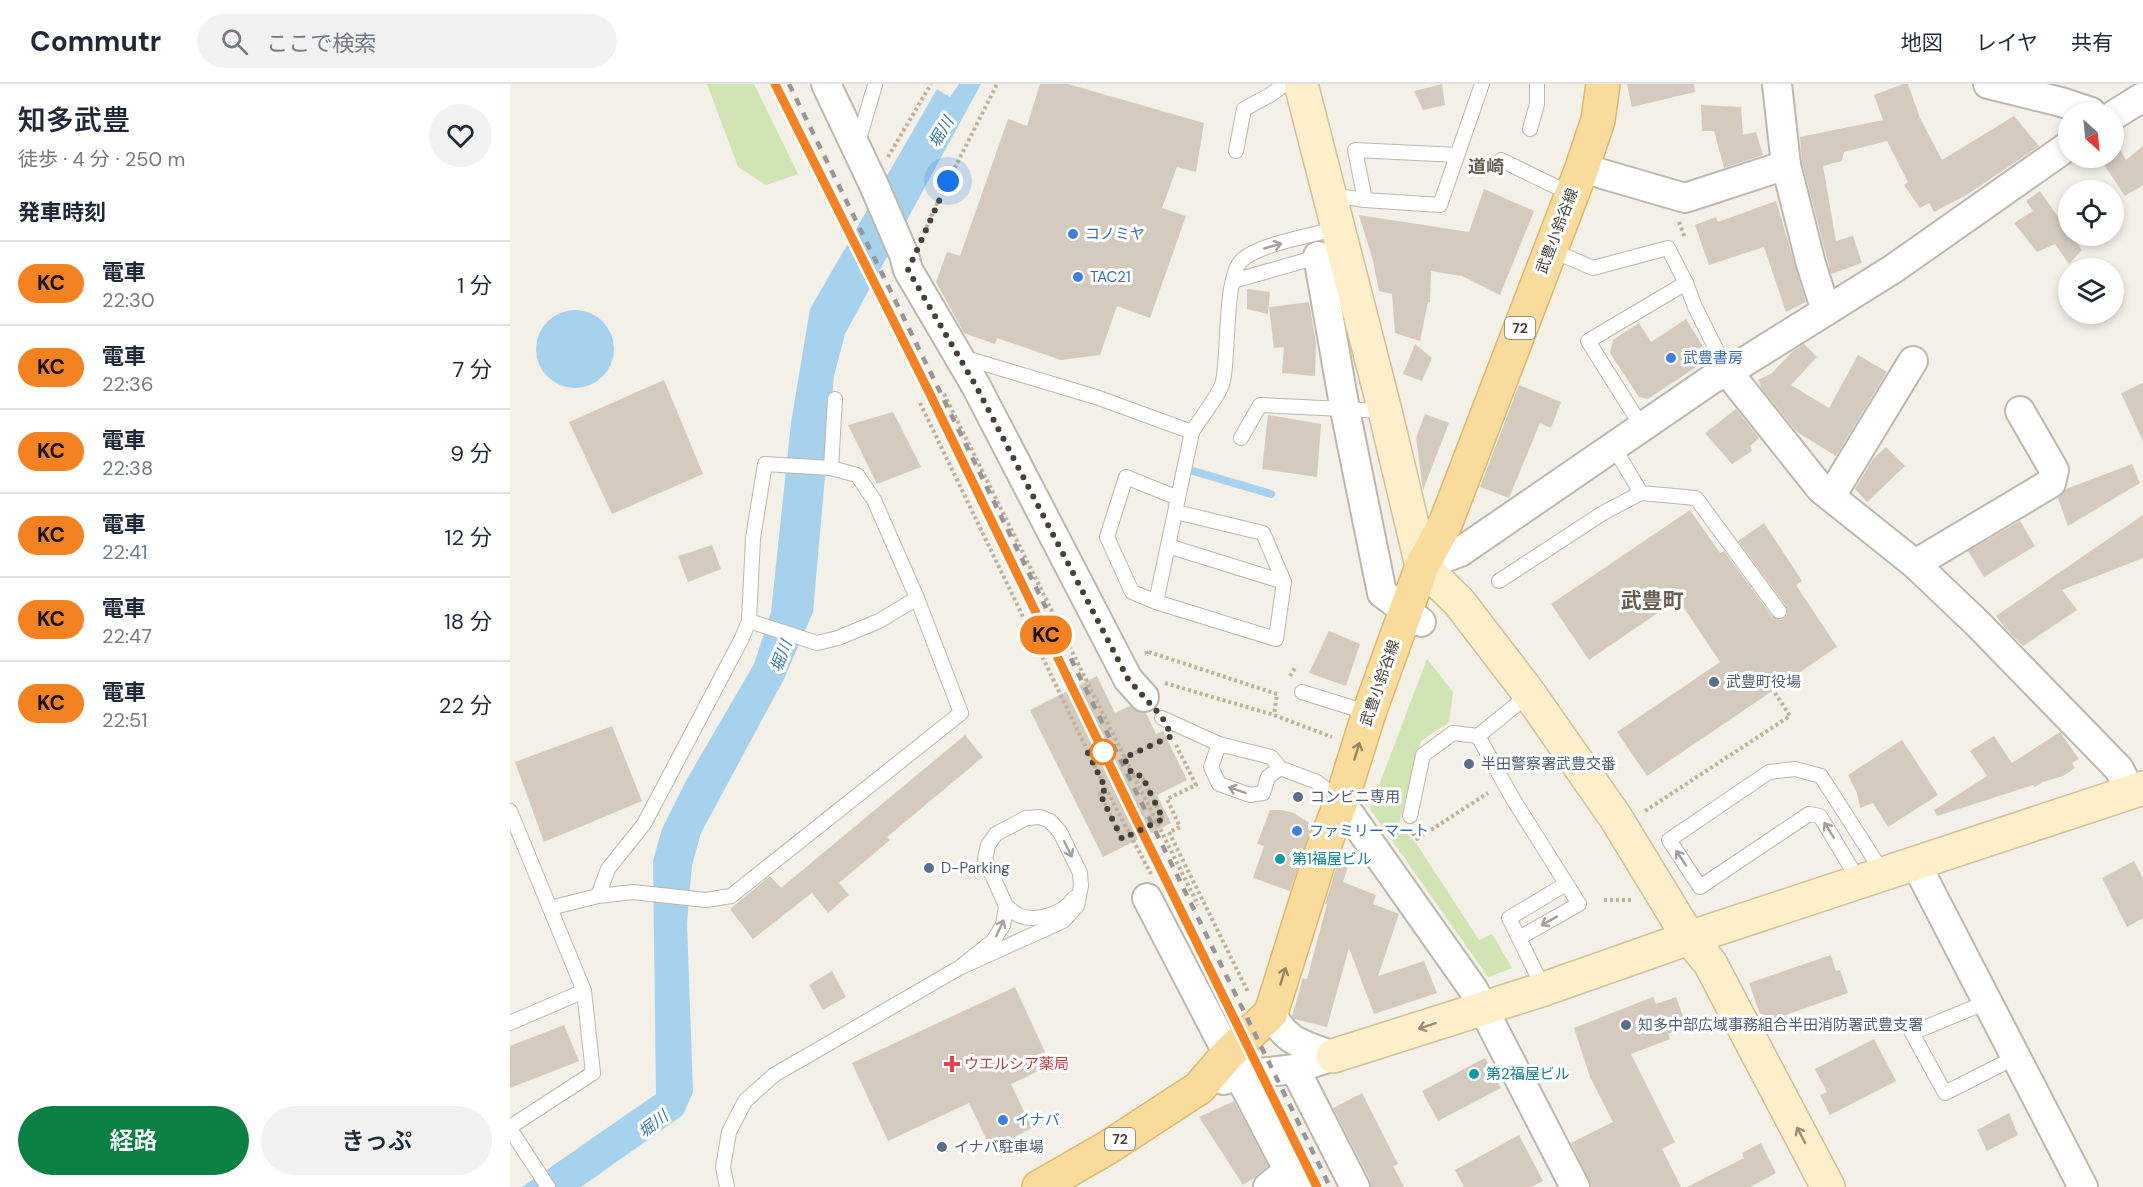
<!DOCTYPE html>
<html lang="ja">
<meta charset="utf-8">
<style>
body{margin:0;font-family:"DM Sans","Noto Sans JP",sans-serif;background:#f2f2f3;color:#1f2937;height:100vh;display:flex;flex-direction:column;font-size:22px;white-space:nowrap}
*{box-sizing:border-box;margin:0}
p{font-size:20px;color:#747a83}
.icon{flex:none;width:33px;height:33px;fill:none;stroke:currentColor;stroke-width:2;stroke-linecap:round;stroke-linejoin:round}
.map{position:relative;flex:1;overflow:hidden}
.details{display:flex;flex-direction:column;background:#fff;width:510px}
.details>*{flex:none}
.badge{padding:0 12px;border-radius:20px;font-size:21px;line-height:39px}
.needle{width:39px;rotate:153deg}
.buttons{position:absolute;left:1548px;top:18px;display:grid;gap:12px}
.buttons a{display:grid;place-items:center;width:66px;height:66px;border-radius:50%;background:#fff;box-shadow:0 3px 9px #0003;font-size:30px}
.you{position:absolute;width:30px;height:30px;margin:-15px;border:4px solid #fff;border-radius:50%;background:#1a73e8;box-shadow:0 0 0 9px #1a73e833}
.map>.badge{position:absolute;translate:-50% -50%;box-shadow:0 0 0 3px #fff}
h2{padding:0 18px;font-size:22px;line-height:54px}
.round{display:grid;place-items:center;flex:none;width:63px;height:63px;border-radius:32px;background:#f2f2f3}
.summary{display:flex;align-items:center;justify-content:space-between;height:102px;padding:0 18px}
h1{font-size:28px;font-weight:600;line-height:45px}
.button{display:flex;gap:12px;margin-top:auto;padding:12px 18px}
.button a{flex:1;height:69px;border-radius:36px;background:#0b8043;color:#fff;font-size:24px;font-weight:600;line-height:69px;text-align:center}
.button a+a{background:#f2f2f3;color:#1f2937}
ul{padding:0;list-style:none}
li{display:flex;align-items:center;gap:18px;height:84px;padding:0 18px;border-top:2px solid #e0e1e3}
li div{flex:1}
li b{display:block;font-size:22px}
li em{font-style:normal}
li .badge{min-width:66px;font-weight:700;text-align:center}
header{display:flex;align-items:center;gap:36px;box-sizing:border-box;height:84px;padding:0 30px;background:#fff;border-bottom:2px solid #e0e1e3}
header strong{font-size:28px}
nav{display:flex;gap:33px;margin-inline-start:auto;font-size:21px}
.search{width:420px;height:54px;background:#f2f2f3;display:flex;align-items:center;gap:15px;box-sizing:border-box;padding:0 21px;border-radius:33px;color:#747a83;font-size:22px}
main{display:flex;flex:1;min-height:0}
.map>svg:first-child{display:block}
.green{fill:#d0e5b3}
.water{fill:#a7d2ed}
.lines{fill:none;stroke-linecap:round;stroke-linejoin:round}
.stream{stroke:#a7d2ed;stroke-width:8}
.building{fill:#d4cbbe}
.lane-casing{stroke:#beb7ab;stroke-width:16}
.street-casing{stroke:#beb7ab;stroke-width:32}
.secondary-casing{stroke:#d1c19a;stroke-width:36}
.primary-casing{stroke:#deb96b;stroke-width:36}
.path{stroke:#bfb29d;stroke-width:4;stroke-dasharray:3 3;stroke-linecap:butt}
.lane{stroke:#fff;stroke-width:14}
.street{stroke:#fff;stroke-width:28}
.secondary{stroke:#fcefc9;stroke-width:33}
.primary{stroke:#f9dc9b;stroke-width:33}
.rail{stroke:#979797;stroke-width:4.5;stroke-dasharray:8 8;stroke-linecap:butt}
.path-bridge{stroke:#bfb29d;stroke-width:4;stroke-dasharray:3 3;stroke-linecap:butt}
.oneway{stroke:#a2a09b}
.oneway2{stroke:#978664}
.oneway3{stroke:#988f79}
.line-casing{stroke:#fff;stroke-width:14}
.line{stroke:#f58220;stroke-width:9}
.walk{stroke:#464037;stroke-width:6;stroke-dasharray:0 10.8}
.shop-dot{fill:#3f7fe0;stroke:#fff;stroke-width:2}
.service-dot{fill:#5c6f8a;stroke:#fff;stroke-width:2}
.stop-dot{fill:#fff;stroke:#f58220;stroke-width:3}
.culture-dot{fill:#0f9aa8;stroke:#fff;stroke-width:2}
.health-dot{fill:#e0444e;stroke:#fff;stroke-width:2}
.labels{text-anchor:middle;dominant-baseline:central;stroke-width:6;stroke-linejoin:round;paint-order:stroke}
.shield{fill:#fff;stroke:#7e7973;stroke-width:1.5}
.shield-label{font-size:14px;font-weight:bold;fill:#464037}
.street-label{font-size:15px;fill:#464037;stroke:#fff}
.shop-label{font-size:15px;fill:#366cbe;stroke:#fff;text-anchor:start}
.service-label{font-size:15px;fill:#4e5e75;stroke:#fff;text-anchor:start}
.culture-label{font-size:15px;fill:#0d838f;stroke:#fff;text-anchor:start}
.health-label{font-size:15px;fill:#be3a42;stroke:#fff;text-anchor:start}
.water-label{font-size:16px;font-style:italic;fill:#3378a5;stroke:#fff}
.quarter-label{font-size:18px;font-weight:bold;fill:#685e4f;stroke:#fff}
.district-label{font-size:21px;font-weight:bold;fill:#685e4f;stroke:#fff}
</style>
<header>
<strong>Commutr</strong>
<div class="search"><svg class="icon" aria-label="search" viewBox="0 0 24 24"><circle cx="10" cy="10" r="6"/><path d="M15 15l6 6"/></svg>ここで検索</div>
<nav><a>地図</a><a>レイヤ</a><a>共有</a></nav>
</header>
<main>
<section class="details">
<div class="summary"><div><h1>知多武豊</h1><p>徒歩 · 4 分 · 250 m</p></div><a class="round"><svg class="icon" aria-label="heart" viewBox="0 0 24 24"><path d="M12 20l-8-8c-3-5 5-10 8-4 3-6 11-1 8 4z"/></svg></a></div>
<h2>発車時刻</h2>
<ul>
<li><span class="badge" style="background:#f58220;color:#111">KC</span><div><b>電車</b><p>22:30</p></div><em>1 分</em></li>
<li><span class="badge" style="background:#f58220;color:#111">KC</span><div><b>電車</b><p>22:36</p></div><em>7 分</em></li>
<li><span class="badge" style="background:#f58220;color:#111">KC</span><div><b>電車</b><p>22:38</p></div><em>9 分</em></li>
<li><span class="badge" style="background:#f58220;color:#111">KC</span><div><b>電車</b><p>22:41</p></div><em>12 分</em></li>
<li><span class="badge" style="background:#f58220;color:#111">KC</span><div><b>電車</b><p>22:47</p></div><em>18 分</em></li>
<li><span class="badge" style="background:#f58220;color:#111">KC</span><div><b>電車</b><p>22:51</p></div><em>22 分</em></li>
</ul>
<div class="button"><a>経路</a><a>きっぷ</a></div>
</section>
<div class="map">
<svg width="1633" height="1103" viewBox="0 0 1633 1103">
<rect width="100%" height="100%" fill="#f3f0e8"/>
<g class="green">
<path d="M197 0H244L288 90 256 101 228 83Z"/>
<path d="M917 575 943 608 939 638 911 657 889 740 908 762 969 856 982 850 1002 884 978 893 860 725Z"/>
</g>
<g class="water">
<path d="M449 0H471L335 250 324 292 303 528 274 595 191 749 182 781 177 839 183 1008 173 1031 71 1103H12L146 1010 143 777 152 745 177 695 244 580 261 528 281 339 300 225 427 5 440 13Z"/>
<circle cx="65" cy="265" r="39"/>
</g>
<g class="lines">
<path class="stream" d="M683 387 761 410"/>
</g>
<g class="building">
<path d="M530 0H558L694 39 686 88 667 83 652 124 676 132 640 234 607 222 590 271 551 276 487 254 485 260 454 249 426 198 437 168 450 172 498 35 517 42Z"/>
<path d="M932 0 935 21 913 26 904 7Z"/>
<path d="M1117 0H1184L1185 8 1122 23Z"/>
<path d="M1393 0H1398L1410 34 1432 76 1504 32 1529 62 1458 110 1424 128 1419 119 1410 124 1394 101 1398 98 1377 57 1334 68 1332 77 1313 82 1326 157 1343 152 1352 179 1321 190 1292 78 1290 53 1373 36 1364 11Z"/>
<path d="M1191 21 1231 23 1233 51 1246 48 1253 71 1214 84 1204 47H1192Z"/>
<path d="M1633 62V101L1615 112 1593 79 1604 74V71L1610 66 1616 76Z"/>
<path d="M974 105 1024 127 990 211 952 192 921 187 920 218H918L910 257 885 249 882 210 869 207 863 177 849 131 959 148Z"/>
<path d="M1530 107 1558 147V152H1562L1572 166 1559 180 1545 160 1527 168 1504 139 1523 127 1516 117Z"/>
<path d="M1266 117 1296 218 1276 228 1254 163 1199 181 1185 141 1206 133 1208 138Z"/>
<path d="M737 205 760 208 758 230 737 225Z"/>
<path d="M799 218 806 259 805 292 772 289 774 263 764 264 759 223Z"/>
<path d="M1176 235 1200 274 1138 315 1129 313 1100 269 1103 256 1129 239 1141 258Z"/>
<path d="M905 260 922 274 912 297 893 290Z"/>
<path d="M1294 260 1307 273 1281 301 1319 324 1348 271 1377 288 1326 372 1287 348 1252 305 1248 296 1262 289 1283 267Z"/>
<path d="M154 296 193 390 102 430 59 338Z"/>
<path d="M1633 299V357L1611 309Z"/>
<path d="M1009 301 1051 318 1041 344 1030 339 999 414 970 403Z"/>
<path d="M1226 325 1249 354 1240 362 1242 367 1222 380 1195 349Z"/>
<path d="M383 328 411 383 367 400 338 341Z"/>
<path d="M915 330 939 339 913 406 906 354Z"/>
<path d="M758 331 811 340 807 393 752 385Z"/>
<path d="M1376 363 1395 382 1357 418 1345 405 1363 375Z"/>
<path d="M1622 380 1630 399 1558 442 1548 414 1556 405Z"/>
<path d="M1180 426 1210 469 1214 467 1262 532 1271 536 1277 530 1276 522 1228 457 1254 439 1292 497 1286 501 1327 563 1137 692 1107 648 1210 578 1168 515 1079 576 1041 520Z"/>
<path d="M1633 431V474L1552 506 1567 526 1513 562 1497 546 1486 532Z"/>
<path d="M1510 437 1525 462 1474 493 1458 467Z"/>
<path d="M202 461 211 485 178 498 168 472Z"/>
<path d="M819 547 850 560 836 602 799 589Z"/>
<path d="M587 592 605 629 620 622 628 628 636 629 646 650 653 647 677 696 647 711 661 739 593 773 520 626Z"/>
<path d="M102 642 132 717 34 758 5 678Z"/>
<path d="M1550 648 1569 675 1562 679 1565 684 1553 692 1533 698 1525 703 1523 701 1427 732 1424 726 1477 692 1460 667 1484 652 1502 679Z"/>
<path d="M455 651 473 673 377 753 380 756 329 799 339 811 318 829 302 809 243 855 220 825 260 792 271 804Z"/>
<path d="M1392 656 1428 711 1378 743 1363 719 1350 724 1347 709 1338 691Z"/>
<path d="M760 726H771L784 729 802 741 780 807 743 794 754 762 747 760Z"/>
<path d="M831 769 841 772 833 798 866 811 863 820 889 830 868 892 914 877 927 909 864 930 839 864 817 943 784 935 782 932 793 894 797 895 817 820H815Z"/>
<path d="M1624 777 1633 794V834L1617 843 1592 794Z"/>
<path d="M1321 871 1326 887 1330 886 1338 909 1253 939 1239 899Z"/>
<path d="M322 887 336 913 313 926 299 901Z"/>
<path d="M505 903 541 981 501 1000 522 1044 481 1065 459 1019 378 1057 342 979Z"/>
<path d="M1143 913 1146 920 1166 913 1177 943 1158 950 1160 955 1121 970 1165 1058 1152 1065 1171 1103H1082L1061 1059 1103 1038 1080 993 1064 944Z"/>
<path d="M54 941 69 977 0 1004V962Z"/>
<path d="M1364 955 1386 997 1320 1031 1310 1011 1317 1008 1305 985Z"/>
<path d="M975 974 991 1004 928 1037 912 1007Z"/>
<path d="M852 1009 888 1080 883 1082 894 1103H861L860 1096 823 1024Z"/>
<path d="M724 1017 758 1082 744 1094 733 1101 689 1033Z"/>
<path d="M1499 1029 1508 1051 1477 1067 1467 1046Z"/>
<path d="M1009 1051 1033 1097 1021 1103H954L945 1086Z"/>
<path d="M1251 1059 1266 1089 1240 1103H1177L1234 1074 1232 1069Z"/>
</g>
<g class="lines">
<g class="lane-casing">
<g id="lane">
<path d="M1020 45 1027 20V0"/>
<path d="M347 62 365 1"/>
<path d="M726 67 734 25 760 11 775 0"/>
<path d="M991 76 1061 110"/>
<path d="M821 111 855 116 930 121 972 0"/>
<path d="M855 116 845 66 947 71"/>
<path d="M1041 166 1083 184 1158 164 1176 199"/>
<path d="M723 197 811 172"/>
<path d="M452 273 586 313 682 348C689 336 711 309 713 297 719 271 714 193 732 176 749 160 804 151 828 144"/>
<path d="M1132 343 1078 257 1176 199 1185 223 1217 287"/>
<path d="M731 354 750 321 875 327"/>
<path d="M1103 362 1131 409 1186 414 1269 527"/>
<path d="M666 428 753 449 774 498 766 555 646 518 682 348"/>
<path d="M658 462 774 498"/>
<path d="M989 497 1093 429 1131 409"/>
<path d="M646 518 622 508 597 453 616 393 668 414"/>
<path d="M239 537 307 559 328 554 369 537 407 514"/>
<path d="M792 608 859 629"/>
<path d="M652 634 709 660"/>
<path d="M770 684 758 693 753 709 740 711 709 700 701 683 709 660 761 673 770 684 807 698 831 718"/>
<path d="M0 727 74 907 0 939"/>
<path d="M900 732 913 671 943 649 968 652"/>
<path d="M1349 797 1310 732 1299 730 1190 803 1159 756 1259 688 1285 685 1311 692 1373 789"/>
<path d="M88 812 98 785 134 740 231 556 239 537 243 454 255 380 321 384"/>
<path d="M496 822C500 825 504 829 508 831 526 839 553 830 564 814"/>
<path d="M40 824 88 812 123 808 196 816 221 812 451 629 407 514 364 416 347 391 321 384 325 315"/>
<path d="M1009 854 1069 820 1003 715 968 652 1006 621 1018 608"/>
<path d="M1034 905 999 834 1056 800"/>
<path d="M1477 918 1402 949 1435 1009 1506 973"/>
<path d="M0 1043 83 989 74 907"/>
<path d="M0 1045 38 1103"/>
<path d="M217 1103 213 1083 219 1048 235 1017 264 991 449 884 553 837 567 822 571 802 570 789 550 748 540 737 530 733 516 734 486 750 478 761 475 775 496 822 493 841 483 857 449 884"/>
</g>
</g>
<g class="street-casing">
<g id="street">
<path d="M316 0 363 99 394 171 398 186 466 302 618 595 634 613"/>
<path d="M1267 0 1276 81 1301 180 1316 227"/>
<path d="M1478 0 1551 18 1581 28"/>
<path d="M1604 31 1633 13"/>
<path d="M1072 84 1175 114 1276 81"/>
<path d="M808 172 835 326 872 509 911 538"/>
<path d="M1217 287 1311 405 1405 480 1468 540 1609 685 1620 707"/>
<path d="M1321 412 1403 277"/>
<path d="M1405 480 1541 399 1544 386 1510 327"/>
<path d="M912 482 950 468 1202 295 1231 280 1383 185 1558 62"/>
<path d="M831 718 963 905 1065 1103"/>
<path d="M1405 778 1573 1103"/>
<path d="M637 814 787 1103"/>
<path d="M761 929C777 960 793 960 823 972"/>
<path d="M785 985 845 1103"/>
<path d="M714 996 730 991 785 985 823 972"/>
<path d="M758 1103 779 1086"/>
</g>
</g>
<g class="secondary-casing">
<g id="secondary">
<path d="M791 0 875 327 912 482 949 518 1018 608 1106 734 1179 854 1200 879 1318 1103"/>
<path d="M823 972 1034 905 1179 854 1633 704"/>
</g>
</g>
<g class="primary-casing">
<path id="primary" d="M529 1103 597 1064 689 1004 718 970 761 929 812 767 831 718 859 629 912 482 936 438 1072 84 1088 36 1093 0"/>
</g>
<g class="path">
<path d="M378 73 421 0"/>
<path d="M1169 138 1175 154"/>
<path d="M414 149 428 117 487 0"/>
<path d="M434 310 688 821"/>
<path d="M410 319 596 705 641 790"/>
<path d="M637 570 636 567 767 610 764 631"/>
<path d="M780 592 785 584"/>
<path d="M655 599 764 631 822 653"/>
<path d="M666 661 686 701 657 715 670 743 659 748 738 908"/>
<path d="M614 674 653 656"/>
<path d="M622 690 632 692 653 735"/>
<path d="M596 705 590 710 612 755"/>
<path d="M1135 727 1280 632 1263 606"/>
<path d="M903 749 907 755 978 709"/>
<path d="M1094 816H1123"/>
</g>
<use href="#lane" class="lane"/>
<use href="#street" class="street"/>
<use href="#secondary" class="secondary"/>
<use href="#primary" class="primary"/>
<g class="rail">
<path d="M265 0 420 310 593 668 807 1103"/>
<path d="M279 0 820 1103"/>
</g>
<path class="path-bridge" d="M612 755 653 735"/>
</g>
<defs><path id="oneway-shaft" d="M-6 0H5M1.5-3L5.5 0L1.5 3" fill="none" stroke-width="1.6" stroke-linecap="round" stroke-linejoin="round" transform="scale(1.5)"/></defs>
<g class="oneway">
<use href="#oneway-shaft" transform="translate(763 162) rotate(-16)"/>
<use href="#oneway-shaft" transform="translate(727 706) rotate(-161)"/>
<use href="#oneway-shaft" transform="translate(1319 746) rotate(-122)"/>
<use href="#oneway-shaft" transform="translate(558 765) rotate(64)"/>
<use href="#oneway-shaft" transform="translate(1171 774) rotate(-124)"/>
<use href="#oneway-shaft" transform="translate(1039 837) rotate(151)"/>
<use href="#oneway-shaft" transform="translate(490 844) rotate(-65)"/>
</g>
<g class="oneway2">
<use href="#oneway-shaft" transform="translate(847 667) rotate(-73)"/>
<use href="#oneway-shaft" transform="translate(773 892) rotate(-73)"/>
</g>
<g class="oneway3">
<use href="#oneway-shaft" transform="translate(917 942) rotate(162)"/>
<use href="#oneway-shaft" transform="translate(1291 1051) rotate(-118)"/>
</g>
<g class="lines">
<g class="line-casing">
<path id="line" d="M265 0 420 310 623 729 807 1103"/>
</g>
<use href="#line" class="line"/>
<path class="walk" d="M438 97 398 186 466 302 618 595 652 633 662 652 614 674 622 690 632 692 653 735 612 755 590 710 596 705 576 665 593 668"/>
</g>
<g class="shop-dot">
<circle cx="563" cy="150" r="6"/>
<circle cx="568" cy="193" r="6"/>
<circle cx="1161" cy="274" r="6"/>
<circle cx="787" cy="747" r="6"/>
<circle cx="493" cy="1036" r="6"/>
</g>
<g class="service-dot">
<circle cx="1204" cy="598" r="6"/>
<circle cx="959" cy="680" r="6"/>
<circle cx="788" cy="713" r="6"/>
<circle cx="419" cy="784" r="6"/>
<circle cx="1116" cy="941" r="6"/>
<circle cx="432" cy="1063" r="6"/>
</g>
<circle class="stop-dot" cx="593" cy="668" r="12"/>
<g class="culture-dot">
<circle cx="770" cy="775" r="6"/>
<circle cx="964" cy="990" r="6"/>
</g>
<path class="health-dot" d="M439 971h6v6h6v6h-6v6h-6v-6h-6v-6h6z"/>
<g class="labels">
<g class="shield">
<rect x="995" y="233" width="30" height="22" rx="4.5"/>
<rect x="595" y="1044" width="30" height="22" rx="4.5"/>
</g>
<g class="shield-label">
<text x="1010" y="244">72</text>
<text x="610" y="1055">72</text>
</g>
<g class="street-label">
<text transform="translate(1047 147) rotate(-69)">武豊小鈴谷線</text>
<text transform="translate(870 599) rotate(-71)">武豊小鈴谷線</text>
</g>
<g class="shop-label">
<text x="575" y="150">コノミヤ</text>
<text x="580" y="193">TAC21</text>
<text x="1173" y="274">武豊書房</text>
<text x="799" y="747">ファミリーマート</text>
<text x="505" y="1036">イナバ</text>
</g>
<g class="service-label">
<text x="1216" y="598">武豊町役場</text>
<text x="971" y="680">半田警察署武豊交番</text>
<text x="800" y="713">コンビニ専用</text>
<text x="431" y="784">D-Parking</text>
<text x="1128" y="941">知多中部広域事務組合半田消防署武豊支署</text>
<text x="444" y="1063">イナバ駐車場</text>
</g>
<g class="culture-label">
<text x="782" y="775">第1福屋ビル</text>
<text x="976" y="990">第2福屋ビル</text>
</g>
<g class="health-label">
<text x="454" y="980">ウエルシア薬局</text>
</g>
<g class="water-label">
<text transform="translate(431 48) rotate(-59)">堀川</text>
<text transform="translate(271 572) rotate(-69)">堀川</text>
<text transform="translate(143 1040) rotate(-38)">堀川</text>
</g>
<g class="quarter-label">
<text x="976" y="83">道崎</text>
</g>
<g class="district-label">
<text x="1142" y="517">武豊町</text>
</g>
</g>
</svg>
<div class="buttons">
<a><svg class="needle" viewBox="-14 -14 28 28"><path d="M0-13l5 13h-10z" fill="#e53935"/><path d="M0 13l5-13h-10z" fill="#747a83"/></svg></a>
<a><svg class="icon" aria-label="locate" viewBox="0 0 24 24"><circle cx="12" cy="12" r="6"/><path d="M12 2v4M12 18v4M2 12h4M18 12h4"/></svg></a>
<a><svg class="icon" aria-label="layers" viewBox="0 0 24 24"><path d="M12 4l9 5-9 5-9-5zM3 14l9 5 9-5"/></svg></a>
</div>
<div class="you" style="left:438px;top:97px"></div>
<b class="badge" style="left:536px;top:551px;background:#f58220;color:#111">KC</b>
</div>
</main>
